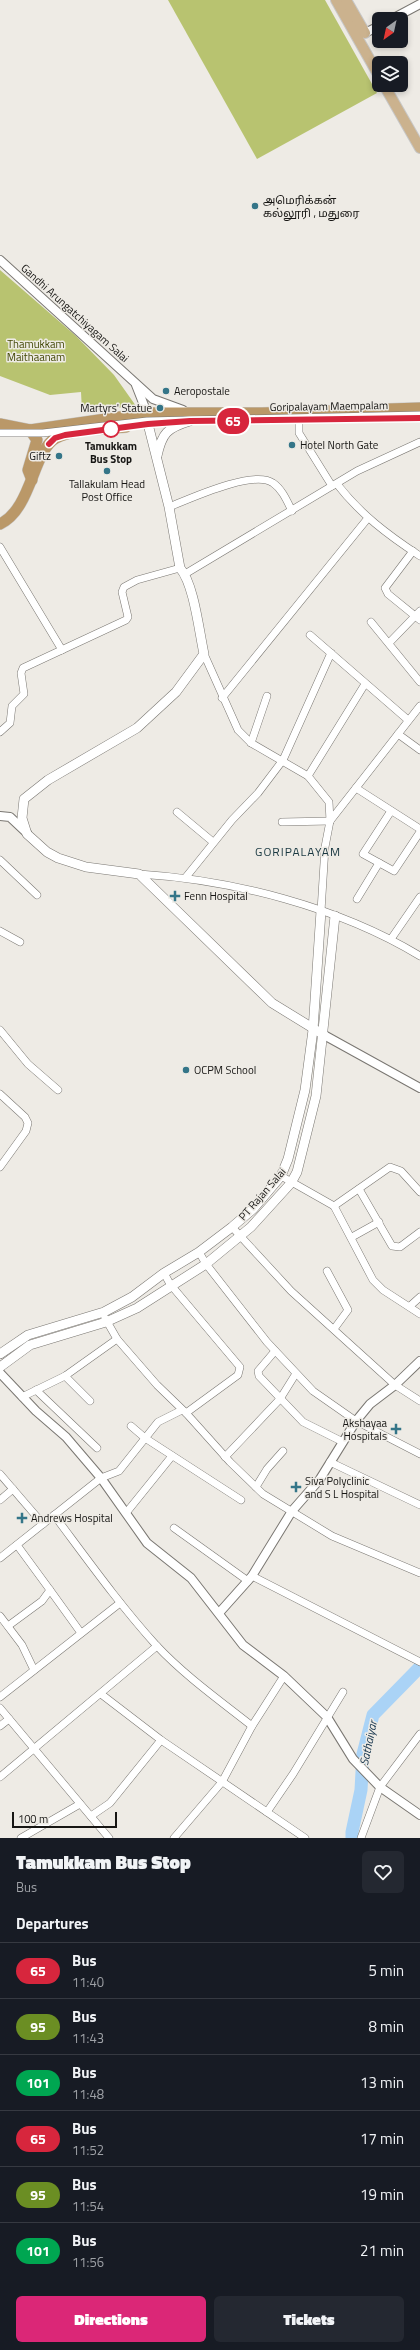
<!DOCTYPE html>
<meta charset="utf-8">
<style>
body{margin:0;font-family:"Titillium Web","Noto Sans Tamil",sans-serif;background:#242831;color:#f1f3f6;height:100vh;display:flex;flex-direction:column;font-size:15px;white-space:nowrap}
*{box-sizing:border-box;margin:0}
p{font-size:13px;color:#9ea1a6}
.icon{flex:none;width:22px;height:22px;fill:none;stroke:currentColor;stroke-width:2;stroke-linecap:round;stroke-linejoin:round}
.map{position:relative;height:1838px;overflow:hidden}
.details{display:flex;flex-direction:column;background:#171b24;flex:1}
.details>*{flex:none}
.badge{padding:0 8px;border-radius:13px;font-size:14px;line-height:26px}
.needle{width:26px;rotate:213deg}
.fabs{position:absolute;left:372px;top:12px;display:grid;gap:8px}
.fabs a{display:grid;place-items:center;width:36px;height:36px;border-radius:6px;background:#171b24;box-shadow:0 2px 6px #0003;font-size:20px}
.scale{position:absolute;left:12px;bottom:10px;width:105px;box-sizing:border-box;padding-left:4px;border:2px solid #171614;border-top:0;font-size:11px;line-height:14px;white-space:nowrap;color:#171614;-webkit-text-stroke:3px #eeebe5;paint-order:stroke}
.map>.badge{position:absolute;translate:-50% -50%;box-shadow:0 0 0 2px #fff}
h2{padding:0 16px;font-size:15px;line-height:36px}
.round{display:grid;place-items:center;flex:none;width:42px;height:42px;border-radius:6px;background:#242831}
.headline{display:flex;align-items:center;justify-content:space-between;height:68px;padding:0 16px}
h1{font-size:19px;font-weight:800;line-height:30px}
.action{display:flex;gap:8px;margin-top:auto;padding:8px 16px}
.action a{flex:1;height:46px;border-radius:6px;background:#db2777;color:#fff;font-size:16px;font-weight:800;line-height:46px;text-align:center}
.action a+a{background:#242831;color:#f1f3f6}
ul{padding:0;list-style:none}
li{display:flex;align-items:center;gap:12px;height:56px;padding:0 16px;border-top:1px solid #363941}
li div{flex:1}
li b{display:block;font-size:15px}
li em{font-style:normal}
li .badge{min-width:44px;font-weight:700;text-align:center}
.map>svg:first-child{display:block}
.green{fill:#b8c370}
.lines{fill:none;stroke-linecap:round;stroke-linejoin:round}
.river{stroke:#aad3f6;stroke-width:13}
.minor-casing{stroke:#7a7772;stroke-width:8}
.tertiary-casing{stroke:#7a7772;stroke-width:10}
.secondary-casing{stroke:#7a7772;stroke-width:10}
.primary-casing{stroke:#c7c7c7;stroke-width:12}
.trunk-casing{stroke:#c7c7c7;stroke-width:12}
.minor{stroke:#fff;stroke-width:7}
.tertiary{stroke:#fff;stroke-width:8}
.secondary{stroke:#fff;stroke-width:9}
.primary{stroke:#cbb28e;stroke-width:10}
.trunk{stroke:#ba9868;stroke-width:11}
.minor-bridge-casing{stroke:#7a7772;stroke-width:8;stroke-linecap:butt}
.minor-bridge{stroke:#fff;stroke-width:7}
.line-casing{stroke:#fff;stroke-width:9}
.line{stroke:#d7263d;stroke-width:6}
.poi-dot{fill:#347588;stroke:#eeebe5;stroke-width:1.5}
.stop-dot{fill:#fff;stroke:#d7263d;stroke-width:2}
.labels{text-anchor:middle;dominant-baseline:central;stroke-width:3;stroke-linejoin:round;paint-order:stroke}
.poi-label{font-size:11px;fill:#171614;stroke:#eeebe5;text-anchor:start}
.street-label{font-size:11px;fill:#171614;stroke:#eeebe5}
.park-label{font-size:11px;fill:#424805;stroke:#eeebe5}
.stop-label{font-size:11px;font-weight:bold;fill:#171614;stroke:#eeebe5}
.neighbourhood-label{font-size:12px;letter-spacing:1px;fill:#183740;stroke:#eeebe5}
.water-label{font-size:12px;font-style:italic;fill:#18364e;stroke:#eeebe5}
</style>
<div class="map">
<svg width="420" height="1838" viewBox="0 0 420 1838">
<rect width="100%" height="100%" fill="#eeebe5"/>
<g class="green">
<path d="M168 0H325L377 93 257 159Z"/>
<path d="M0 270 76 336 114 375 136 406 82 411 81 392 50 395 0 376Z"/>
</g>
<g class="lines">
<path class="river" d="M352 1838V1832L361 1790 363 1754 373 1715 420 1667"/>
<g class="minor-casing">
<g id="minor">
<path d="M299 421V433L332 486"/>
<path d="M337 484C360 514 388 535 420 556"/>
<path d="M169 507C189 499 254 469 273 483 282 489 287 501 292 511"/>
<path d="M0 547 62 650"/>
<path d="M413 551 385 588 388 594 420 620"/>
<path d="M185 574 357 471 420 442"/>
<path d="M371 622 420 682"/>
<path d="M310 635 408 720"/>
<path d="M389 643 420 611"/>
<path d="M204 654 238 730 251 743 308 776 329 802 330 821 325 847 321 911"/>
<path d="M222 698 368 518"/>
<path d="M0 732 10 723 12 706 24 694 21 673 23 668 126 620 128 617 122 592 124 587 137 580 180 568"/>
<path d="M398 734 420 750"/>
<path d="M251 743 267 696"/>
<path d="M308 776 365 684"/>
<path d="M356 788 420 829"/>
<path d="M391 811 363 854 394 871 420 832"/>
<path d="M177 812 213 842"/>
<path d="M330 821 420 706"/>
<path d="M282 822 330 821"/>
<path d="M0 860 37 895"/>
<path d="M139 874C234 880 339 907 420 956"/>
<path d="M186 877 232 820 258 793 283 760 331 653"/>
<path d="M357 899 379 863"/>
<path d="M0 931 20 942"/>
<path d="M391 939 420 897"/>
<path d="M0 1030 28 1064 58 1090"/>
<path d="M0 1094 25 1117 28 1123 26 1131 0 1167"/>
<path d="M281 1176 334 1206 373 1280 383 1290 420 1314"/>
<path d="M359 1189 392 1246 400 1247 420 1232"/>
<path d="M334 1206 390 1167 401 1171 420 1192"/>
<path d="M232 1227 291 1291 395 1385 420 1401"/>
<path d="M352 1237 379 1222"/>
<path d="M199 1252 206 1264 267 1342 313 1391 356 1421 420 1454"/>
<path d="M327 1271 348 1310 334 1329"/>
<path d="M164 1273 170 1284 240 1367 238 1375 186 1413"/>
<path d="M410 1306 420 1297"/>
<path d="M105 1318 117 1339 157 1385 186 1413 230 1462 263 1494 332 1536 420 1573"/>
<path d="M275 1351 258 1371 259 1376 303 1422 343 1442"/>
<path d="M65 1376 90 1401"/>
<path d="M36 1390 97 1448"/>
<path d="M22 1397 65 1376 117 1339"/>
<path d="M131 1426 145 1438 241 1500"/>
<path d="M225 1457 280 1399 295 1375"/>
<path d="M330 1462 420 1505"/>
<path d="M0 1474 43 1524"/>
<path d="M256 1487 267 1469 283 1451"/>
<path d="M0 1500 13 1489"/>
<path d="M126 1513 172 1456"/>
<path d="M54 1515C87 1559 119 1604 156 1645 184 1675 219 1700 252 1726"/>
<path d="M174 1528 248 1581"/>
<path d="M0 1558 101 1478 119 1471 158 1422 182 1410"/>
<path d="M252 1576 420 1662"/>
<path d="M50 1590 81 1633"/>
<path d="M0 1616 22 1645 34 1670"/>
<path d="M8 1626 42 1601 50 1590 17 1545"/>
<path d="M101 1694 161 1740 305 1838"/>
<path d="M0 1697 120 1603"/>
<path d="M0 1708 109 1838"/>
<path d="M0 1726 9 1719"/>
<path d="M0 1777 157 1646"/>
<path d="M267 1812 293 1774 343 1692"/>
<path d="M91 1816 110 1803 161 1740"/>
<path d="M21 1838 80 1804"/>
<path d="M174 1838 222 1782 252 1726 284 1676"/>
<path d="M361 1838 380 1787 420 1734"/>
</g>
</g>
<g class="tertiary-casing">
<g id="tertiary">
<path d="M392 19 420 4"/>
<path d="M365 33 379 26"/>
<path d="M0 260 153 399 183 410"/>
<path d="M136 385 147 413"/>
<path d="M0 816 10 817 27 833"/>
<path d="M324 1035 420 1088"/>
<path d="M0 1373 36 1411 66 1437 101 1478 147 1543 191 1578 243 1645 284 1676 327 1717 353 1759 380 1787 420 1815"/>
<path d="M219 1613 252 1576 292 1511 320 1479 356 1421 370 1404 395 1385 420 1361"/>
</g>
</g>
<g class="secondary-casing">
<g id="secondary">
<path d="M148 424 169 507 180 568C194 584 199 631 204 654L176 692 137 728 48 780 24 799 22 818 27 834 47 852 58 858 86 867 139 874 272 1003 324 1035"/>
<path d="M157 456C162 433 167 428 190 421"/>
<path d="M0 1354 28 1335 104 1312 132 1297 164 1273 199 1252 232 1227 253 1209 281 1176 288 1159 305 1090 313 1030 321 911"/>
<path d="M0 1367 30 1345 106 1322 137 1308 206 1264 251 1227 291 1183 297 1172 316 1096 335 916"/>
</g>
</g>
<g class="primary-casing">
<g id="primary">
<path d="M336 0 379 76"/>
<path d="M346 0 365 33"/>
<path d="M384 85 420 148"/>
</g>
</g>
<g class="trunk-casing">
<g id="trunk">
<path d="M0 424 30 430 147 413H262L420 408"/>
<path d="M30 430 37 440 28 470 32 480"/>
<path d="M0 524C32 509 33 450 56 438 73 429 106 429 126 427"/>
</g>
</g>
<use href="#minor" class="minor"/>
<use href="#tertiary" class="tertiary"/>
<use href="#secondary" class="secondary"/>
<use href="#primary" class="primary"/>
<use href="#trunk" class="trunk"/>
<g class="minor-bridge-casing">
<path id="minor-bridge" d="M0 433H43L147 421 420 415"/>
</g>
<use href="#minor-bridge" class="minor-bridge"/>
</g>
<g class="lines">
<g class="line-casing">
<path id="line" d="M49 444 55 438 65 435 148 424 190 421 420 418"/>
</g>
<use href="#line" class="line"/>
</g>
<g class="poi-dot">
<circle cx="255" cy="206" r="4"/>
<circle cx="166" cy="391" r="4"/>
<circle cx="160" cy="408" r="4"/>
<circle cx="292" cy="445" r="4"/>
<circle cx="59" cy="456" r="4"/>
<circle cx="107" cy="471" r="4"/>
<path d="M173 890h4v4h4v4h-4v4h-4v-4h-4v-4h4z"/>
<circle cx="186" cy="1070" r="4"/>
<path d="M394 1423h4v4h4v4h-4v4h-4v-4h-4v-4h4z"/>
<path d="M294 1481h4v4h4v4h-4v4h-4v-4h-4v-4h4z"/>
<path d="M20 1512h4v4h4v4h-4v4h-4v-4h-4v-4h4z"/>
</g>
<circle class="stop-dot" cx="111" cy="429" r="8"/>
<g class="labels">
<g class="poi-label">
<text x="263" y="200">அமெரிக்கன்<tspan x="263" dy="13">கல்லூரி , மதுரை</tspan></text>
<text x="174" y="391">Aeropostale</text>
<text x="152" y="408" text-anchor="end">Martyrs' Statue</text>
<text x="300" y="445">Hotel North Gate</text>
<text x="51" y="456" text-anchor="end">Giftz</text>
<text x="107" y="484" text-anchor="middle">Tallakulam Head<tspan x="107" dy="13">Post Office</tspan></text>
<text x="184" y="896">Fenn Hospital</text>
<text x="194" y="1070">OCPM School</text>
<text x="387" y="1423" text-anchor="end">Akshayaa<tspan x="387" dy="13">Hospitals</tspan></text>
<text x="305" y="1481">Siva Polyclinic<tspan x="305" dy="13">and S L Hospital</tspan></text>
<text x="31" y="1518">Andrews Hospital</text>
</g>
<g class="street-label">
<text transform="translate(75 313) rotate(42)">Gandhi Arungatchiyagam Salai</text>
<text transform="translate(329 406) rotate(-1)">Goripalayam Maempalam</text>
<text transform="translate(262 1194) rotate(-49)">PT Rajan Salai</text>
</g>
<g class="park-label">
<text x="36" y="344">Thamukkam<tspan x="36" dy="13">Maithaanam</tspan></text>
</g>
<g class="stop-label">
<text x="111" y="446">Tamukkam<tspan x="111" dy="13">Bus Stop</tspan></text>
</g>
<g class="neighbourhood-label">
<text x="298" y="851">GORIPALAYAM</text>
</g>
<g class="water-label">
<text transform="translate(368 1743) rotate(-78)">Sathaiyar</text>
</g>
</g>
</svg>
<div class="fabs">
<a><svg class="needle" viewBox="-14 -14 28 28"><path d="M0-13l5 13h-10z" fill="#e53935"/><path d="M0 13l5-13h-10z" fill="#9ea1a6"/></svg></a>
<a><svg class="icon" aria-label="layers" viewBox="0 0 24 24"><path d="M12 4l9 5-9 5-9-5zM3 14l9 5 9-5"/></svg></a>
</div>
<div class="scale">100 m</div>
<b class="badge" style="left:233px;top:421px;background:#d7263d;color:#fff">65</b>
</div>
<section class="details">
<div class="headline"><div><h1>Tamukkam Bus Stop</h1><p>Bus</p></div><a class="round"><svg class="icon" aria-label="heart" viewBox="0 0 24 24"><path d="M12 20l-8-8c-3-5 5-10 8-4 3-6 11-1 8 4z"/></svg></a></div>
<h2>Departures</h2>
<ul>
<li><span class="badge" style="background:#d7263d;color:#fff">65</span><div><b>Bus</b><p>11:40</p></div><em>5 min</em></li>
<li><span class="badge" style="background:#6b8e23;color:#fff">95</span><div><b>Bus</b><p>11:43</p></div><em>8 min</em></li>
<li><span class="badge" style="background:#00a651;color:#fff">101</span><div><b>Bus</b><p>11:48</p></div><em>13 min</em></li>
<li><span class="badge" style="background:#d7263d;color:#fff">65</span><div><b>Bus</b><p>11:52</p></div><em>17 min</em></li>
<li><span class="badge" style="background:#6b8e23;color:#fff">95</span><div><b>Bus</b><p>11:54</p></div><em>19 min</em></li>
<li><span class="badge" style="background:#00a651;color:#fff">101</span><div><b>Bus</b><p>11:56</p></div><em>21 min</em></li>
</ul>
<div class="action"><a>Directions</a><a>Tickets</a></div>
</section>
